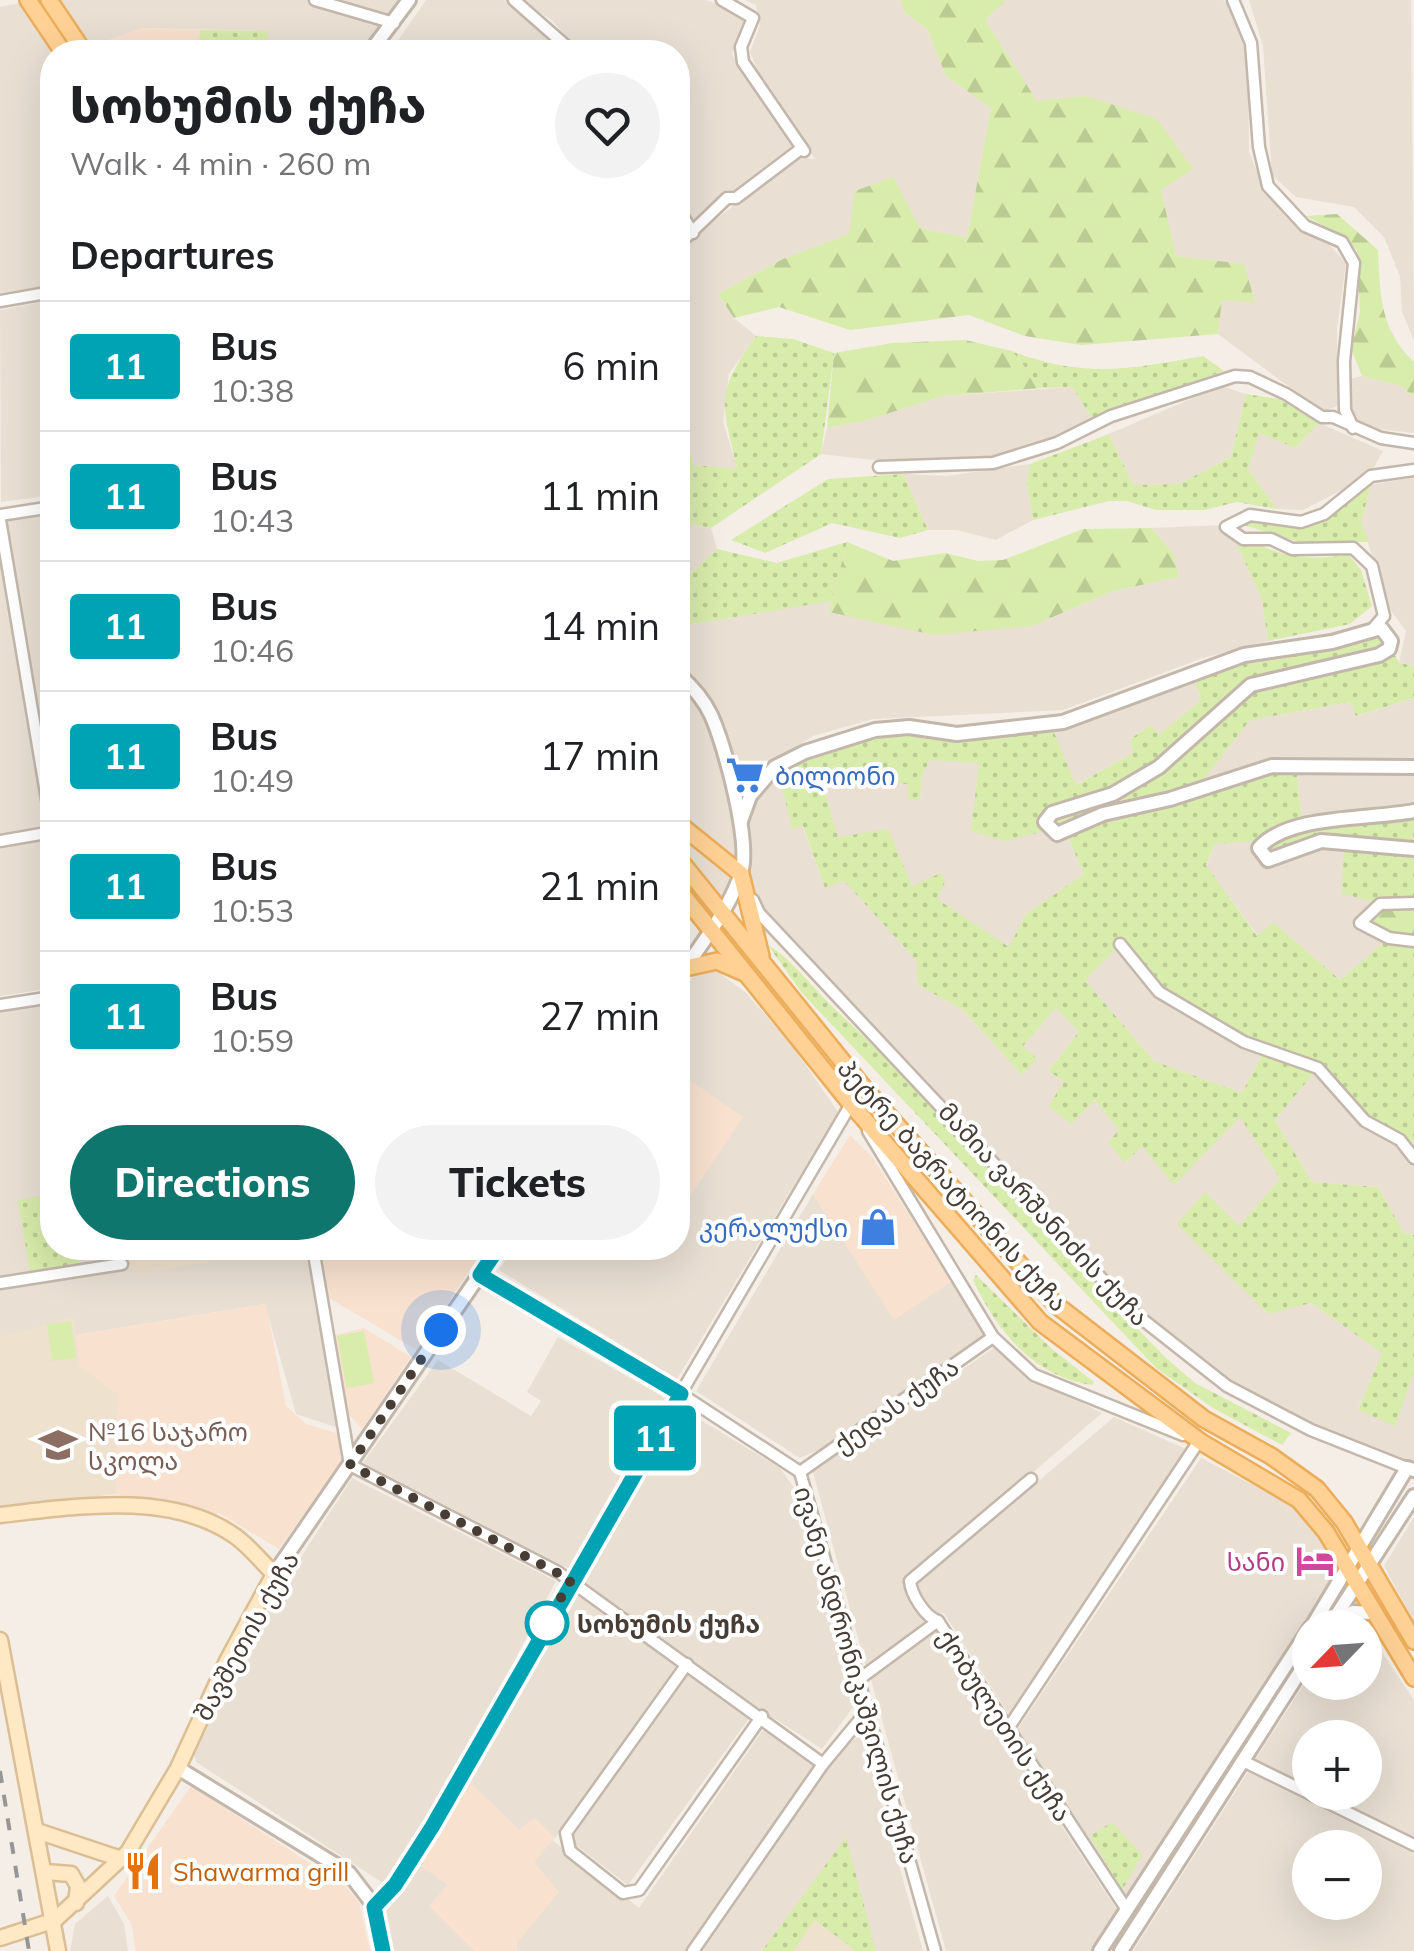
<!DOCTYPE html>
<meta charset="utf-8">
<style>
body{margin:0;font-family:Mulish,"Noto Sans Georgian",sans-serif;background:#f2f2f2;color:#202124;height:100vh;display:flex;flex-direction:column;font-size:38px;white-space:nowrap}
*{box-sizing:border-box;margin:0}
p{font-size:32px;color:#757577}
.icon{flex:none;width:55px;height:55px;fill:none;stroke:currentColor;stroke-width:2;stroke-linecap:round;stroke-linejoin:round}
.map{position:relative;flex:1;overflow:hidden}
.side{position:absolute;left:40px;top:40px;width:650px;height:1220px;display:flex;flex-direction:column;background:#fff;border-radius:40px;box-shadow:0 10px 40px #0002}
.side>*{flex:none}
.badge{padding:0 20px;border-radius:8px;font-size:35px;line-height:65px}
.needle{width:65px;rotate:245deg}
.tools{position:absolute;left:1292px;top:1610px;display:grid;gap:20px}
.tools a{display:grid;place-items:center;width:90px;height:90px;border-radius:50%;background:#fff;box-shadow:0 10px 40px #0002;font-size:50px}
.you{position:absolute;width:50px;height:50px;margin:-25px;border:8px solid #fff;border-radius:50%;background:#1a73e8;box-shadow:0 0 0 15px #1a73e833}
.map>.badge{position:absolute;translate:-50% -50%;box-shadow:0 0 0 5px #fff}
h2{padding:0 30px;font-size:38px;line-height:90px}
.round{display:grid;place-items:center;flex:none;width:105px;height:105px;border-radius:52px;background:#f2f2f2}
.summary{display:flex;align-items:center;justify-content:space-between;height:170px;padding:0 30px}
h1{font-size:48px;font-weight:800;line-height:75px}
.button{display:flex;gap:20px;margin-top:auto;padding:20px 30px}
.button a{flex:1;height:115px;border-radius:60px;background:#0f766e;color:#fff;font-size:40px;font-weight:800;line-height:115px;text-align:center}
.button a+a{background:#f2f2f2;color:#202124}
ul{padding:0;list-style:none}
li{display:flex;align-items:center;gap:30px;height:130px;padding:0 30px;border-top:2px solid #e0e0e0}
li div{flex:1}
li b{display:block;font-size:38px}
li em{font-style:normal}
li .badge{min-width:110px;font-weight:700;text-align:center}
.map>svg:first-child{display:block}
.residential{fill:#e9dfd3;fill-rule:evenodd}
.commercial{fill:#f8e1cf}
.education{fill:#eee1ce}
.green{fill:url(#green-dots);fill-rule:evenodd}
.forest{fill:url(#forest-firs)}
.pitch{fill:#d8ecab}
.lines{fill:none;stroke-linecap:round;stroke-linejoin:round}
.minor-casing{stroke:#c3b7ab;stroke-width:15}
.tertiary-casing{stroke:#c3b7ab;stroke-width:18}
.secondary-casing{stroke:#dbbe94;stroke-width:19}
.primary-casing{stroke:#ecad5b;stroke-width:20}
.minor{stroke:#fff;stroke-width:10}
.tertiary{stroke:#fff;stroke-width:12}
.secondary{stroke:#ffe9c5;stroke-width:14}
.primary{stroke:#ffd194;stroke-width:15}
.rail{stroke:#969696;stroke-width:4;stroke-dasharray:12 12;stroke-linecap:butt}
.line-casing{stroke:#fff;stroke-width:22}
.line{stroke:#00a3b4;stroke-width:15}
.walk{stroke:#473d35;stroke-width:10;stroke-dasharray:0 18}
.stop-dot{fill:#fff;stroke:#00a3b4;stroke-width:5}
.labels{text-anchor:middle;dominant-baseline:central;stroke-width:8;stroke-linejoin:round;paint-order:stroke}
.shop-label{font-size:25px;fill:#366cbe;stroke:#fff;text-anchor:start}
.street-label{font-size:25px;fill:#473d35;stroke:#fff}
.education-label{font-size:25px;fill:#785e54;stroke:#fff;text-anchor:start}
.hotel-label{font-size:25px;fill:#b23c85;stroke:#fff;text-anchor:end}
.stop-label{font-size:25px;font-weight:bold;fill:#473d35;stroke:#fff;text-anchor:start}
.food-label{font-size:25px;fill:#c56008;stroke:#fff;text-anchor:start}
</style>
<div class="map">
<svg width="1414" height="1951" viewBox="0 0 1414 1951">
<defs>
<pattern id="green-dots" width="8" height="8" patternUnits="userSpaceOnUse" patternTransform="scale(2.5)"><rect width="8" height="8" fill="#d8ecab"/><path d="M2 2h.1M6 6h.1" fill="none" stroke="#bbcb94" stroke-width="1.8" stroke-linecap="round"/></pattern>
<pattern id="forest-firs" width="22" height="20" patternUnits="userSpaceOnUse" patternTransform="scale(2.5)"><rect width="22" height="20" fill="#d8ecab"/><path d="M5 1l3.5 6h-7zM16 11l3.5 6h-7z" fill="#bbcb94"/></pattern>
</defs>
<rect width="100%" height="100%" fill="#f4eee6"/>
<g class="residential">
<path d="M49 0H409L370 52 291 46 286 52 265 44 268 31 142 28 82 50Z"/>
<path d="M426 0H508L566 52H390Z"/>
<path d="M519 0H705L738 10 746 21 732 54 793 147 738 190H727L695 222 678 199V52H579L552 20Z"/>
<path d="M745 0H901L905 13 927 29 946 76 991 108 967 238 920 228 893 178 849 234 783 259 718 294 734 318 756 336 729 374 723 422 738 470 694 465 678 414V248L797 158 815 159 761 80 750 52 760 25 756 5Z"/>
<path d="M1006 0H1223L1235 13 1248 57 1249 152 1264 190 1293 223 1326 241 1346 263 1337 329V406L1323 412 1218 334 1222 300 1255 301 1243 264 1176 256 1161 190 1086 96 1037 102 985 20Z"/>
<path d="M1249 0H1411L1414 340 1402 312 1400 276 1384 237 1354 207 1296 197 1272 175 1263 46Z"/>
<path d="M21 3 56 52H52V285L0 293V7Z"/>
<path d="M52 300V495L1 502 0 310Z"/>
<path d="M1362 376 1401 386 1414 397V433L1352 426 1350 379Z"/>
<path d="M1221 386 1246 394 1231 457 1179 484 1133 485 1109 434Z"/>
<path d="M1072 387 1092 418 1040 443 987 457 891 462 821 454 827 428 864 421 943 396Z"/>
<path d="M1319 423 1383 451 1372 471 1342 490 1303 510 1277 509 1248 469 1259 432 1296 448Z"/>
<path d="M1030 464 1027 483 1033 520 996 540 957 530H928L903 474 947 476Z"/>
<path d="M1414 477V666L1399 663 1406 631 1389 608 1361 522 1371 485Z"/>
<path d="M52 512V797L6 518Z"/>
<path d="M678 521 711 528 717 549 678 585Z"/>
<path d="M1223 525 1235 539 1262 600 1268 641 1203 658 1063 710 873 719 813 736 776 760 744 796 718 712 678 666V639L692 624 818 602 832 601 829 612 1032 626 1113 591 1179 577 1173 553 1152 528Z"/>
<path d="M0 562 46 825 0 834Z"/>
<path d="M678 674 710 712 741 819 759 781 780 778 792 828 802 825 825 887 844 881 918 962V985L963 1010 1022 1075 1023 1046 1056 1008 1079 1032 1048 1071 1065 1081 1071 1123 1094 1099 1120 1131 1126 1163 1141 1145 1240 1116 1280 1179 1239 1227 1311 1303 1383 1353 1358 1409 1414 1372V1470L1247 1398 1133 1312 759 913 741 875 722 911 678 858Z"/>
<path d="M1193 675 1201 700 1158 736 1151 725 1130 739 1133 753 1075 785 1053 730 1063 722Z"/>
<path d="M1414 698V811L1302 825 1296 764 1194 790 1250 720 1352 702 1357 716Z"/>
<path d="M930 759 980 763 1049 830 1066 833 1084 874 1026 914 1009 948 838 838 820 775 875 764 909 784 920 800 922 775Z"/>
<path d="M1266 839 1295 847 1345 843 1380 904 1389 938 1340 980 1274 923 1258 936 1206 866 1215 844Z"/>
<path d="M48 840 52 865V988L0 996V849Z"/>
<path d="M1120 944 1265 1050 1242 1093 1154 1061 1085 980Z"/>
<path d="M714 969 745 992 791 1044 838 1112 677 1379 499 1270 513 1248H678V1214L742 1117 678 1072V1000L696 972Z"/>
<path d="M52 1003V1248H305L342 1429 296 1414 265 1304 76 1335 73 1318 0 1337V1011Z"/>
<path d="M1318 1068 1414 1158V1235L1404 1233 1378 1187 1312 1182 1275 1120Z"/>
<path d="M813 1194 894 1319 952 1281 987 1334 827 1446 800 1458 696 1391Z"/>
<path d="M558 1337 665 1398 568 1568 363 1463 438 1360 531 1416 541 1401 527 1392Z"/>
<path d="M998 1345 1036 1379 1102 1413 909 1579 907 1587 925 1621 867 1671 813 1472Z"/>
<path d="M684 1410 780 1468 794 1488 854 1706 822 1749 660 1645 577 1581Z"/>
<path d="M1114 1417 1188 1450 1010 1716 944 1613H931L913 1588Z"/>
<path d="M1201 1458 1289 1504 1327 1543 1340 1575 1124 1899 1017 1730Z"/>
<path d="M352 1478 556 1581 457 1770 383 1883 196 1762 194 1753 276 1596Z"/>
<path d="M1414 1517V1622L1384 1566Z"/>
<path d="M577 1595 679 1667 555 1838 534 1818 519 1830 466 1779Z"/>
<path d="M936 1624 1005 1740 1119 1913 1094 1951H946L870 1676Z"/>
<path d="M1366 1628 1414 1700V1837L1323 1793 1365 1792V1738H1310V1786L1255 1760 1310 1675V1682H1365Z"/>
<path d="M686 1673 750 1717 628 1885 567 1838Z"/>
<path d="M765 1727 816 1762 685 1951H517L516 1943 558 1892 534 1862 552 1840 639 1908Z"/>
<path d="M862 1733 923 1951H701L839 1751Z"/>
<path d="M1248 1772 1414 1854V1951H1133ZM1310 1848H1365V1902H1310Z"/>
<path d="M415 1862 449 1885 474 1951H388L382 1928 385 1914Z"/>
<path d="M108 1896 124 1924 128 1951H70L75 1924Z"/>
</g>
<g class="commercial">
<path d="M142 28 200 30 198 52 82 50Z"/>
<path d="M678 1072 743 1117 678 1214Z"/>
<path d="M850 1135 872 1157 952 1281 894 1320 813 1194Z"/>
<path d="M321 1248H484L417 1350 329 1298Z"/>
<path d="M266 1304 286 1406 306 1424 346 1436 347 1453 279 1549 219 1513 201 1515 116 1494 118 1396 80 1366 76 1335Z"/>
<path d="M364 1328 411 1357 362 1429 346 1411 335 1335Z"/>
<path d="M466 1779 519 1830 534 1818 555 1838 534 1862 559 1892 517 1943V1951H474L429 1906 448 1884 415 1862Z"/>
<path d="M191 1786 346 1887 359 1902 370 1951H136L131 1923 114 1896Z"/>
</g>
<g class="education">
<path d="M119 1248H257L258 1253 142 1274 122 1264Z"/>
<path d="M74 1317 80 1366 118 1395 116 1494 0 1508V1337Z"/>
<path d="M815 1919 856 1951H793Z"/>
</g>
<g class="green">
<path d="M200 30 269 31 266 44 286 52H198Z"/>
<path d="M756 336 793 339 834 353 821 454 711 528 678 521V414L694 465 737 469C723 403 713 396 756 336Z"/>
<path d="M1012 351C1082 379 1132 369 1203 356L1224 371 1092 418 1072 387 1041 388Z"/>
<path d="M1246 394 1279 399 1319 423 1296 448 1259 433 1248 469 1277 509 1237 502 1204 510H1156L1127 501H1109L1033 520 1027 483 1030 464 1109 434 1133 485 1179 484 1231 457Z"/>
<path d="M903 474 928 530 900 538 832 523 765 553 731 540 828 479Z"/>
<path d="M1371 485 1361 522 1369 542H1300L1244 525 1248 521C1313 530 1320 524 1371 485Z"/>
<path d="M847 542 832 601 692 624 678 639V585L717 549 777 563Z"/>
<path d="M1256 543C1289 560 1313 559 1349 555L1361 570 1372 606 1350 624 1268 641 1262 600 1237 544Z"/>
<path d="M1381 628 1399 663 1414 666V698L1356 716 1351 702 1250 720 1196 789 1296 763 1302 825 1414 811V903L1380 904 1341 893 1345 844 1321 841 1268 860 1265 840 1215 844 1206 865 1257 936 1273 922 1340 980 1389 938 1414 941V1158L1400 1140 1365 1121 1318 1068 1275 1120 1312 1182 1378 1187 1404 1233 1414 1235V1372L1395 1426 1358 1410 1382 1353 1311 1303 1268 1314 1177 1224 1205 1192 1239 1226 1280 1179 1240 1117 1174 1185 1142 1146 1125 1163 1108 1142 1119 1130 1095 1100 1071 1124 1049 1106 1064 1081 1048 1071 1079 1032 1056 1008 1023 1046 1037 1059 1022 1075 963 1010 918 985 917 961 844 881 825 888 803 826 792 829 780 778 809 757 874 735 911 730 958 739 1053 730 1076 785 1133 753 1130 739 1151 725 1159 735 1201 700 1193 675 1216 666ZM930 760 979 763 971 831 1003 841 1049 830 1066 833 1084 874 1026 914 1009 947 937 899 945 882 941 873 912 886 888 829 838 837 820 775 875 764 886 783 908 784V798L920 800 922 775ZM1120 945 1159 992 1265 1050 1242 1093 1154 1061 1085 980Z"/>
<path d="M768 945C792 959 817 993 839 1013 956 1122 1055 1246 1167 1359L1195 1383 1291 1433 1282 1445 1213 1408 1156 1368 802 993Z"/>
<path d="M52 1194V1248H78L81 1270 31 1278 18 1200Z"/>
<path d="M976 1275 1052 1349 1094 1382 1092 1385C1033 1376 997 1331 973 1280Z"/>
<path d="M1112 1822 1142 1855 1122 1890 1090 1836Z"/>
<path d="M846 1837 876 1951H856L815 1920 793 1951H762Z"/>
</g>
<g class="forest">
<path d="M901 0H1006L985 20 1037 101 1086 96 1157 119 1193 169 1161 190 1176 256 1244 264 1255 302 1222 300 1218 334 1081 345 1025 336 969 315 850 330 779 307 734 318 718 294 783 259 849 234 855 191 893 177 920 228 967 238 991 108 946 76 927 29 905 13Z"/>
<path d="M1337 214 1378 250C1380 295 1380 330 1414 362V397L1401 386 1362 376 1351 349 1360 312 1357 250 1339 234 1306 216Z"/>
<path d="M965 340 1012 351 1041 388 943 396 864 421 827 428 834 353 893 343Z"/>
<path d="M1152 528 1173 553 1179 577 1113 591 1032 626 934 635 829 612 847 542 893 561 945 553 978 561 1003 560 1083 529Z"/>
<path d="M1414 903V941L1371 932 1365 914 1380 904Z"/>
</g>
<g class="pitch">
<path d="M71 1321 76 1358 52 1361 47 1324Z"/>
<path d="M364 1331 374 1383 347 1388 337 1336Z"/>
</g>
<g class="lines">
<g class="minor-casing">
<g id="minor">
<path d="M315 0 394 23"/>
<path d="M514 0 573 52"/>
<path d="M722 0 753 18 741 47 743 62 804 151"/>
<path d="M1233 0 1251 43 1259 147 1268 186 1305 226 1342 242 1354 263 1344 361 1345 410 1353 428"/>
<path d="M678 208 693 233"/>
<path d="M678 245 727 198H736L802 148"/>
<path d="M0 301 52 292"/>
<path d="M879 467 993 463 1057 443 1111 416 1235 376 1250 377 1286 394 1322 417H1333L1381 438 1414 443"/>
<path d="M0 515 52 507"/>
<path d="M0 520 52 829"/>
<path d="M1372 630 1384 616 1372 566 1353 548 1292 549 1271 539H1243L1226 527 1250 515 1301 522 1324 514 1371 476 1414 470"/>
<path d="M0 841 52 832"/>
<path d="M753 900 759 913 1133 1312 1227 1386 1311 1430 1407 1468"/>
<path d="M1414 903 1380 904 1360 923 1389 938 1414 941"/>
<path d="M1120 944 1159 992 1244 1042 1318 1068 1365 1121 1400 1140 1414 1158"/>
<path d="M0 1005 52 997"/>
<path d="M868 1131 993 1337 1034 1375 1183 1435"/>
<path d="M313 1248 350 1465 558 1572 823 1764"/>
<path d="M480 1275 681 1394 800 1472 935 1951"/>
<path d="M0 1283 122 1264"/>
<path d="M800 1472 993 1337"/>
<path d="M1031 1479 910 1581C911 1594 925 1617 938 1621L1127 1910"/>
<path d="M687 1664 566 1833 570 1851 623 1893 639 1890 762 1716"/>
<path d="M858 1680 938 1621"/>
<path d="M1007 1730 1199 1441"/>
<path d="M1243 1761 1414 1845"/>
<path d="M375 1907 395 1885 431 1827 571 1580 851 1104 854 1108"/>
<path d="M693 1951 823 1764 867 1711"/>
</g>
</g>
<g class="tertiary-casing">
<g id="tertiary">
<path d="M370 52 409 0"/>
<path d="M678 674C692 686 703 698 711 715 725 746 751 843 741 873 729 911 699 946 678 979"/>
<path d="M1414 811C1370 820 1288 814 1259 848L1268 860 1321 841 1414 849"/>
<path d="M741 821 750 796 775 767 805 752 875 730 909 727 957 734 1063 722 1244 655 1332 642 1381 628 1391 641 1389 649 1379 655 1251 685 1159 767 1113 794 1052 813 1045 822 1057 834 1103 814 1170 799 1272 766 1414 767"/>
<path d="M274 1574 498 1248"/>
<path d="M1332 1623 1353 1612 1371 1613"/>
<path d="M1311 1628 1407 1468 1414 1470"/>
<path d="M1328 1628 1414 1496"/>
<path d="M178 1768 349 1873 375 1907 383 1951"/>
<path d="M1100 1951 1310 1628"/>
<path d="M1121 1951 1310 1656"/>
</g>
</g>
<g class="secondary-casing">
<g id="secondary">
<path d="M0 1515C74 1507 169 1490 235 1536 249 1546 262 1562 274 1574L228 1659 178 1768 128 1852 55 1920 0 1938"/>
<path d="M0 1640 58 1951"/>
<path d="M37 1831 121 1859"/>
<path d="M45 1872 71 1874 78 1886 76 1903"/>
</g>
</g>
<g class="primary-casing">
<g id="primary">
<path d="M28 0 63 52"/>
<path d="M49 0 84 52"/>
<path d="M678 823 741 874 761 956"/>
<path d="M678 858 864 1088 1055 1304 1204 1419 1271 1456 1317 1489 1344 1522 1414 1641"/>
<path d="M678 889 851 1104 1040 1322 1201 1442 1299 1500 1326 1532 1414 1678"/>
<path d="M685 968 717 961 742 972"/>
</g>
</g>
<use href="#minor" class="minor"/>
<use href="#tertiary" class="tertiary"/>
<use href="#secondary" class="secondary"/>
<use href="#primary" class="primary"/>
<path class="rail" d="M0 1771 29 1951"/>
</g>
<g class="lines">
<g class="line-casing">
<path id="line" d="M383 1951 374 1907 395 1885 432 1827 681 1394 480 1275 498 1248"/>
</g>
<use href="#line" class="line"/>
<path class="walk" d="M441 1330 350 1465 571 1580 542 1631 547 1623"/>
</g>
<defs>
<g id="supermarket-bare" transform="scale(3)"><path d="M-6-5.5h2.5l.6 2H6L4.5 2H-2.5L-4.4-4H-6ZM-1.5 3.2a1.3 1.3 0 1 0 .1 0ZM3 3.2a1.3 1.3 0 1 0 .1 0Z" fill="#3f7fe0" stroke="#fff" stroke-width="2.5" paint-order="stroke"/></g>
<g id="shop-bare" transform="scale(3)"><path d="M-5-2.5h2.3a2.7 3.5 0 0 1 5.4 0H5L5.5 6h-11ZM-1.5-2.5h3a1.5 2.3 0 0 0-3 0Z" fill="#3f7fe0" stroke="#fff" stroke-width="2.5" paint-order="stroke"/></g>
<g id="school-bare" transform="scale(3)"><path d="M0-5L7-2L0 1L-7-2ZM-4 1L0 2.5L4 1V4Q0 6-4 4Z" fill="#8d6e63" stroke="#fff" stroke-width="2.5" paint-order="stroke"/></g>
<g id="hotel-bare" transform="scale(3)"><path d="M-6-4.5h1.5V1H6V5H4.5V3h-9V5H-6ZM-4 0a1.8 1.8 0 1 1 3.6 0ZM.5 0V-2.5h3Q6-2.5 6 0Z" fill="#d1479c" stroke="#fff" stroke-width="2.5" paint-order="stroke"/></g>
<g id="restaurant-bare" transform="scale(3)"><path d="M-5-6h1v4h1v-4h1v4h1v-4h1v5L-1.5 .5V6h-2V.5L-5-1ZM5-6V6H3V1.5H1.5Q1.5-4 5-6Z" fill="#e8710a" stroke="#fff" stroke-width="2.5" paint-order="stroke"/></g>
</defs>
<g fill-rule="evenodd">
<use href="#supermarket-bare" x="745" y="775"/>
<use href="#shop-bare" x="878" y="1227"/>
<use href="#school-bare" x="58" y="1445"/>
<use href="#hotel-bare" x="1315" y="1561"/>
<use href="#restaurant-bare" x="143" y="1871"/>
</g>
<circle class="stop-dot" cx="547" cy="1623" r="20"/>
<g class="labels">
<g class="shop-label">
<text x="775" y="775">ბილიონი</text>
<text x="848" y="1227" text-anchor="end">კერალუქსი</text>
</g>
<g class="street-label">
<text transform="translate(953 1185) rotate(48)">პეტრე ბაგრატიონის ქუჩა</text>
<text transform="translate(1044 1214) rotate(47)">მამია ვარშანიძის ქუჩა</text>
<text transform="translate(896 1405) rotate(-35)">ქედას ქუჩა</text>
<text transform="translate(246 1636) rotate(-61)">შავშეთის ქუჩა</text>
<text transform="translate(857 1675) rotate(74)">ივანე ანდრონიკაშვილის ქუჩა</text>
<text transform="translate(1005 1725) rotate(57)">ქობულეთის ქუჩა</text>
</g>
<g class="education-label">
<text x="88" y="1431">№16 საჯარო<tspan x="88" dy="29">სკოლა</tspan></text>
</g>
<g class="hotel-label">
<text x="1285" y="1561">სანი</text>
</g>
<g class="stop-label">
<text x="577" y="1623">სოხუმის ქუჩა</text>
</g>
<g class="food-label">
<text x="173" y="1871">Shawarma grill</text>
</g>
</g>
</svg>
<div class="tools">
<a><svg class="needle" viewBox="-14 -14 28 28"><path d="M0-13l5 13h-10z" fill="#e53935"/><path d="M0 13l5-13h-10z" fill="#757577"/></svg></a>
<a>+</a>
<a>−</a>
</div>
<div class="you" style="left:441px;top:1330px"></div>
<b class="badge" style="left:655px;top:1438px;background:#00a3b4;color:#fff">11</b>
<section class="side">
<div class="summary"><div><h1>სოხუმის ქუჩა</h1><p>Walk · 4 min · 260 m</p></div><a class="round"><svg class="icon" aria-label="heart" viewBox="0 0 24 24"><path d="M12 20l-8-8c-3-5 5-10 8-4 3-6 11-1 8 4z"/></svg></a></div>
<h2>Departures</h2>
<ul>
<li><span class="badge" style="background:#00a3b4;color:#fff">11</span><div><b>Bus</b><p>10:38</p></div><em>6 min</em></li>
<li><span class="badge" style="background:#00a3b4;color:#fff">11</span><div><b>Bus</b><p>10:43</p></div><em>11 min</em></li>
<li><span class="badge" style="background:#00a3b4;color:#fff">11</span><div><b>Bus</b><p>10:46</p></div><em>14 min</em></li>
<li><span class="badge" style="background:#00a3b4;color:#fff">11</span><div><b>Bus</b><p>10:49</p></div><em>17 min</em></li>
<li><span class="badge" style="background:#00a3b4;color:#fff">11</span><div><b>Bus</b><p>10:53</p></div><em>21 min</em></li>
<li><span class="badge" style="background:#00a3b4;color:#fff">11</span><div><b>Bus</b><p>10:59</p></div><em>27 min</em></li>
</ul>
<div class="button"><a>Directions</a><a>Tickets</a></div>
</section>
</div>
